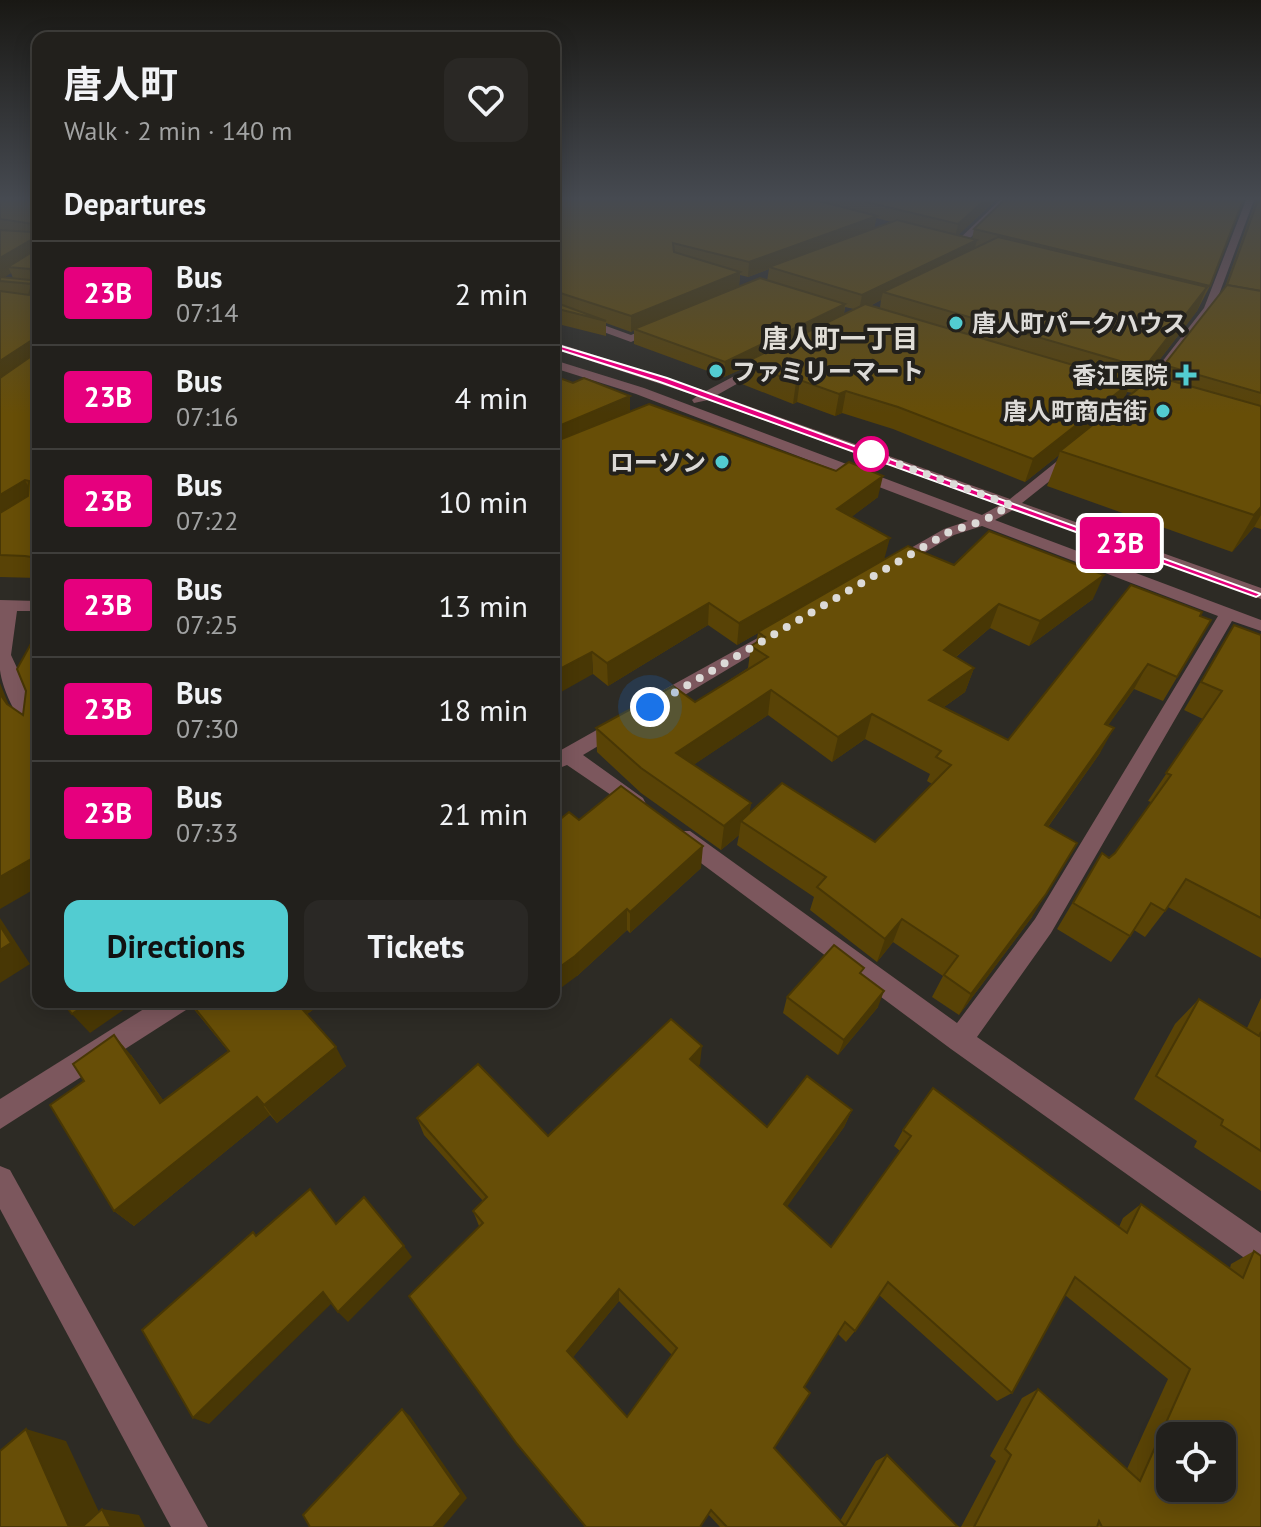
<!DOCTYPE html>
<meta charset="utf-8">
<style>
body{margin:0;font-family:"PT Sans","Noto Sans JP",sans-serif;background:#2a2825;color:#f1f3f6;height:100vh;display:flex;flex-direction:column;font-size:30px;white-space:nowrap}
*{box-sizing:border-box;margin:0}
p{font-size:26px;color:#a2a3a3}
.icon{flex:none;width:44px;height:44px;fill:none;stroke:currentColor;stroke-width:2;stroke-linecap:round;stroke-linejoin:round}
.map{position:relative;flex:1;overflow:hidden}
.panel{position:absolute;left:32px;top:32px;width:528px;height:976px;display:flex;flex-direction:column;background:#22201c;border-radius:16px;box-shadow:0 4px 20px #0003,0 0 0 2px #3f3e3b}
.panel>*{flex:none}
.badge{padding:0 16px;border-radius:6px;font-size:28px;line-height:52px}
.tools{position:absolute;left:1156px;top:1422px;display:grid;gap:16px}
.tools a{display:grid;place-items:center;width:80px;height:80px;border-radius:16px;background:#22201c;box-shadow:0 4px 20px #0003,0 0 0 2px #3f3e3b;font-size:40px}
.you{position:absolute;width:40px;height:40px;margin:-20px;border:6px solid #fff;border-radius:50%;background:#1a73e8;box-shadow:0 0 0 12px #1a73e833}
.map>.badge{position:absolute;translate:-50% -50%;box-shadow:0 0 0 4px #fff}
h2{padding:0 32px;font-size:30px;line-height:72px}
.round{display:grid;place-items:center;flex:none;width:84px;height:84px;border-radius:16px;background:#2a2825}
.head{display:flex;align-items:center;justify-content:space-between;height:136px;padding:0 32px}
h1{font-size:38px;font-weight:700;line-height:60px}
.cta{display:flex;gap:16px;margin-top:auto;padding:16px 32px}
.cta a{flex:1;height:92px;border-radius:16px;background:#52ccd1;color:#111;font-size:32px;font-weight:700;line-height:92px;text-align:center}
.cta a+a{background:#2a2825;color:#f1f3f6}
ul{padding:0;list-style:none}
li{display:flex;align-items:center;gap:24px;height:104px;padding:0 32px;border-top:2px solid #3f3e3b}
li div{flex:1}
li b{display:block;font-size:30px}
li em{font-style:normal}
li .badge{min-width:88px;font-weight:700;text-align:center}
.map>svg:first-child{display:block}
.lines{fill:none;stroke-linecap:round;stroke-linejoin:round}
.minor{fill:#7c575d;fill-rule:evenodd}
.wall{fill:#594306;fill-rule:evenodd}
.shaded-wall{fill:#483705}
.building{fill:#674e07;stroke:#483705;stroke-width:2;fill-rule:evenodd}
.line{fill:#e6007e;stroke:#fff;stroke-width:2}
.walk{stroke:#dcdad7;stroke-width:8;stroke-dasharray:0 14.4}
.poi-dot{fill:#52ccd1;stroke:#23211c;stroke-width:3}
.stop-dot{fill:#fff;stroke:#e6007e;stroke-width:4}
.labels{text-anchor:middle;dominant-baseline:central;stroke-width:8;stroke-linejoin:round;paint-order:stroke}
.far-poi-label{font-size:24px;font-weight:bold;fill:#dcdad7;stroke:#23211c;text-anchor:end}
.far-neighbourhood-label{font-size:26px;font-weight:bold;fill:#e1ded7;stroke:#23211c}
</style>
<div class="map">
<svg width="1261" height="1527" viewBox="0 0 1261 1527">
<rect width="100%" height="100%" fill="#2d2b25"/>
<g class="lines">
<g class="minor">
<path d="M1000 200H1009L962 246H956V242Z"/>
<path d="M1246 200H1254L1214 308 1145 400H1137V394L1204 308Z"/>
<path d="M554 307 631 335 657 325 662 328 631 342 554 314Z"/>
<path d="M554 342 706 391 761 362H769V366L717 395 1010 499 1066 454H1076V460L1022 503 1261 588V599L1013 510 995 520 1261 620V631L1232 621 1051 933 977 1037 1261 1233V1266L1250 1262 951 1049 674 843 671 837 674 831H690L957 1023 1035 919 1218 616 982 526 954 535 900 567H888V561L944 529 968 521 636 394 554 368V360L644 388 982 515 1000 505 708 400 694 403 692 400 697 396 554 349Z"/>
<path d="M0 600 38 601V611H17L11 655 38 713V734C19 728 2 689 0 670 0 648 0 623 0 600Z"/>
<path d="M774 629 780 630 783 634 780 638 663 708H649L647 703 649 698Z"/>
<path d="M618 718 628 725 625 730 583 755 643 798 646 804 643 810 636 812 567 765 554 770V754Z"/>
<path d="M155 1002H189L186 1010 0 1129V1099Z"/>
<path d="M0 1166 10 1170 208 1527H171L0 1209Z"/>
</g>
</g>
<g class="wall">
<path d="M0 200H38V578L0 577ZM11 273 13 278 4 277Z"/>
<path d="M554 200H996L958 235 972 239 974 229 1210 286 1197 311 1134 393 1159 378 1164 365 1225 287 1256 200H1261V529L1254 527 1232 552 1047 486 1059 455 1025 482 893 429 842 413 835 416 797 402 793 404 742 384 744 368 724 377 634 344V330L631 332 606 323V336L554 323ZM876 218 892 222 874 228ZM769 269 767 281 739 286 740 275 748 277ZM881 300 880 308 870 306ZM845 307 854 309 844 314ZM1127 392 1133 393 1123 401Z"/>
<path d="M573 383 630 396V412L878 497 851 517 885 559 954 565 1093 599 1029 646 990 628 956 657 974 668 965 692 944 707 1008 740 1200 616 1211 620 1163 701 1134 689 1108 725 1100 753 1048 827 1032 917 959 1015 932 997 943 976 893 942 877 962 810 910 814 897 737 845 739 835 721 850 641 793 597 752 596 728 695 702 748 668 751 646 756 643 758 633 737 645 708 625 608 686 593 674ZM768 715 832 762 865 739 930 774 927 781 932 784 875 842 749 813 751 803 693 765Z"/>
<path d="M1234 625 1261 635V958L1168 907 1145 937 1134 930 1111 962 1057 929 1102 853 1109 858 1115 853 1151 802 1148 801 1203 719 1184 710Z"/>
<path d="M579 820 701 868 630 933 627 930 577 976 557 822Z"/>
<path d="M862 975 878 1007 838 1055 783 1013 787 997Z"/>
<path d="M1261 998V1191L1194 1147 1197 1141 1134 1099 1175 1024 1199 999 1247 1028Z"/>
<path d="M188 1002H324L307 1014 346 1066 277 1123 270 1115 134 1226 114 1211 131 1055 163 1100 228 1051Z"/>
<path d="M700 1064 698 1066 767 1127 852 1110 844 1127 787 1206 831 1247 900 1151 894 1146 903 1130 1119 1227 1123 1218 1141 1204 1230 1268 1231 1264 1254 1251 1261 1527H961L996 1461 990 1456 1022 1398 1038 1389 1127 1469 1168 1379 1065 1295 1012 1393 997 1401 879 1295 855 1331 846 1342 838 1334 804 1387 774 1448 840 1521 876 1461 887 1455 958 1527H720L708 1514 700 1527H585L522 1450 479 1226 473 1211 483 1201 424 1135 417 1118 548 1136ZM619 1301 672 1355 627 1417 573 1357Z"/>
</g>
<g class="shaded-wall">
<path d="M985 200H996L955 238 958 224Z"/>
<path d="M877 216 874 229 769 267V269L748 277 749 262Z"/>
<path d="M31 240 38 256 8 267 11 273 0 280V258Z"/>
<path d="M977 240 973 255 883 292 881 300 859 311 862 295Z"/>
<path d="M740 272 739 286 634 329V330L631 332V316Z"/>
<path d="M1207 287 1197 311 1133 394 1144 368Z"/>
<path d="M845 304 843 319 744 363V368L724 377 725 362Z"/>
<path d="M29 342 38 361 0 387V361Z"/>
<path d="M800 380 797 402 793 404 796 382Z"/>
<path d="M1131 382 1122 404 1060 451 1059 455 1025 482 1033 459Z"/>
<path d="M846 391 842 413 835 416 839 394Z"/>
<path d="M630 396V416L554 449V428Z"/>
<path d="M883 476 878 497 833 531 837 509Z"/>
<path d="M25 480 36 501 0 524V495Z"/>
<path d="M1261 507V515L1254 527 1232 552 1254 515Z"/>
<path d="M890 538 884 560 737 645 739 623Z"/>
<path d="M1104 575 1093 599 1029 646 1040 621Z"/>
<path d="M709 603 708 625 608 686 607 663Z"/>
<path d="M999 604 990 628 935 674 944 650Z"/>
<path d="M592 652 593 674 554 696V672Z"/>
<path d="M1148 664 1134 689 1092 748 1105 724Z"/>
<path d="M974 668 965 692 920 724 929 700Z"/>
<path d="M0 683 10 708 0 694Z"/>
<path d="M771 690 768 715 674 778 676 753Z"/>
<path d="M872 714 865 739 832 762 838 737Z"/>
<path d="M1114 728 1100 753 1032 849 1045 825Z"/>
<path d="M751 803 748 825 741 821 739 835 721 850 724 826Z"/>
<path d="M1077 843 1032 917 959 1015 971 994Z"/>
<path d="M703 846 701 868 630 933V912Z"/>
<path d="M38 855V887L0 909V877Z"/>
<path d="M627 909V930L577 976 554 993V971Z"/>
<path d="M0 918 30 964 0 983Z"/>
<path d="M902 919 893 942 877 962 885 939Z"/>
<path d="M884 991 878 1007 838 1055 844 1040Z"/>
<path d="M89 1002H135L90 1033 72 1014Z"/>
<path d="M295 1002H324L303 1017Z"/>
<path d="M114 1035 131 1055 177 1120 160 1103Z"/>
<path d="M702 1046 700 1064 688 1077 690 1059Z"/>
<path d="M336 1047 346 1066 277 1123 264 1105Z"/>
<path d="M257 1097 270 1115 134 1226 114 1211Z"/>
<path d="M852 1110 844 1127 779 1218 784 1204Z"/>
<path d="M404 1246 412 1257 348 1322 338 1312Z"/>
<path d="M619 1289V1301L570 1361 567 1351Z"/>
<path d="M323 1292 333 1302 209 1424 193 1418Z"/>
<path d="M402 1409 410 1416 467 1498 443 1527H433Z"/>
<path d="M26 1429 66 1441 106 1527H69Z"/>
<path d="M102 1509 139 1515 145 1527H111Z"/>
</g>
<g class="building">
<path d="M0 200H38V558L25 556 0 555V513L28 496 29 481 25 480 0 495V378L30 357 29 342 0 361V291L29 295 32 284 0 281V277L30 280 33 277 30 269 8 267 32 252 31 240 0 258V230L31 232 34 224 0 219Z"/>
<path d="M554 200H815L877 216 749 262 673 243 674 252 740 272 631 316 554 291Z"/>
<path d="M858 200H985L958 224Z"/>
<path d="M1004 200H1243L1210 286 974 229Z"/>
<path d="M1258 200H1261V291L1227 285Z"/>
<path d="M897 220 977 240 862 295 769 267Z"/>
<path d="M998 237 1207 287 1144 368 883 292Z"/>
<path d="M760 278 845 304 725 362 634 329Z"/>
<path d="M1227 285 1261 291V393L1164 365Z"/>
<path d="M554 302 606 321 554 308Z"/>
<path d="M865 304 1131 382 1033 459 898 407 846 391 839 394 800 380 796 382 744 363Z"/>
<path d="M554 376 573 383 584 378 630 396 554 428Z"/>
<path d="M1154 376 1261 406V507L1254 515 1060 451Z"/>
<path d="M649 404 836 471 849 462 883 476 837 509 890 538 739 623 709 603 607 663 592 652 554 672V442Z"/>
<path d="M989 531 1104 575 1040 621 999 604 944 650 974 668 929 700 1008 740 1131 585 1202 612 1200 616 1211 620 1177 677 1148 664 1105 724 1114 728 1045 825 1077 843 1046 894 971 994 944 975 958 956 902 919 885 939 817 887 826 877 741 821 782 783 875 842 951 765 936 757 941 751 872 714 838 737 771 690 676 753 751 803 724 826 641 768 596 728 673 686 695 702 768 657 751 646 765 637 758 632 908 546 954 565Z"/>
<path d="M1234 625 1261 635V918L1186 879 1165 911 1151 903 1130 936 1073 903 1102 853 1109 858 1115 853 1171 775 1166 773 1222 691 1201 682Z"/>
<path d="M38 631V855L0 877V694L7 704 23 715 26 691 17 669Z"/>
<path d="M621 786 703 846 630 912 627 909 575 956 554 971V819L557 822 569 812 579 820Z"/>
<path d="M0 926 11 943 0 950Z"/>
<path d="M834 945 864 968 860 973 884 991 844 1040 787 997Z"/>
<path d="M1199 999 1259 1036 1261 1032V1151L1221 1125 1223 1120 1156 1076Z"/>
<path d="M63 1002H89L72 1014Z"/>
<path d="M190 1002H296L336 1047 264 1105 257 1097 114 1211 50 1105 84 1081 73 1064 114 1035 160 1103 229 1051Z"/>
<path d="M671 1019 702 1046 690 1059 767 1127 807 1076 852 1110 784 1204 831 1247 911 1136 903 1130 933 1088 1127 1233 1141 1204 1243 1278 1254 1251 1261 1256V1527H1102L1099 1521 1097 1527H974L1011 1455 1005 1449 1038 1389 1140 1481 1190 1369 1075 1277 1012 1393 888 1282 855 1331 845 1322 804 1387 810 1393 774 1448 845 1526 887 1455 958 1527H727L711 1510 700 1527H586L517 1444 409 1296 483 1223 473 1211 487 1197 417 1118 478 1064 548 1136ZM619 1289 677 1348 627 1417 567 1351ZM1170 1436H1222V1488H1170Z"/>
<path d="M310 1189 336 1224 364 1197 404 1246 338 1312 323 1292 193 1418 142 1330 253 1232 256 1236Z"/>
<path d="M402 1409 461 1494 433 1527H310L303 1515Z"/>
<path d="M26 1429 69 1527H0V1451Z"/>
<path d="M102 1509 111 1527H82Z"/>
</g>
<linearGradient id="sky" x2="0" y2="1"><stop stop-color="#191814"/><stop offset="0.48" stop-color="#464a51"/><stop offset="1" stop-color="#464a51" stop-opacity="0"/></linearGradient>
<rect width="1261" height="414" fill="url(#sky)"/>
<path class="line" d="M551 343 667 378 1261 594 1256 597 660 382 551 347Z"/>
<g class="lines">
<path class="walk" d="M650 707 949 532 985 520 1011 505 871 454"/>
</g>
<g class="poi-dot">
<circle cx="956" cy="323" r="8"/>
<circle cx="716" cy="371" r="8"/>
<path d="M1182 363h8v8h8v8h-8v8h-8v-8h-8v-8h8z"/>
<circle cx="1163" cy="411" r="8"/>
<circle cx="722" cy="462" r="8"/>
</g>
<circle class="stop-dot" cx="871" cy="454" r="16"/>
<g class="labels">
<g class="far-poi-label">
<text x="972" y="323" text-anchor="start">唐人町パークハウス</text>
<text x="732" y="371" text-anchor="start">ファミリーマート</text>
<text x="1168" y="375">香江医院</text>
<text x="1147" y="411">唐人町商店街</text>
<text x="706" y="462">ローソン</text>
</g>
<g class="far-neighbourhood-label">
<text x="840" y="338">唐人町一丁目</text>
</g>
</g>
</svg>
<div class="tools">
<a><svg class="icon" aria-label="locate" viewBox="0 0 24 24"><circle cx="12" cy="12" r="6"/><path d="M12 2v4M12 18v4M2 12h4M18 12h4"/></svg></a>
</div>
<div class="you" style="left:650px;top:707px"></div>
<b class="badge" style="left:1120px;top:543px;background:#e6007e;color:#fff">23B</b>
<section class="panel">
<div class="head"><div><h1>唐人町</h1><p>Walk · 2 min · 140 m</p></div><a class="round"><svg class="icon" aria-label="heart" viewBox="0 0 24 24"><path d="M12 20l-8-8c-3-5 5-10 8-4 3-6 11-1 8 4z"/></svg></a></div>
<h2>Departures</h2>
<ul>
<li><span class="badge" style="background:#e6007e;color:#fff">23B</span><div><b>Bus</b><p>07:14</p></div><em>2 min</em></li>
<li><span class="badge" style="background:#e6007e;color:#fff">23B</span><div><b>Bus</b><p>07:16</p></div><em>4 min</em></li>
<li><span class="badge" style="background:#e6007e;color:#fff">23B</span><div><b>Bus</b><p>07:22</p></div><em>10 min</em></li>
<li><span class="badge" style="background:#e6007e;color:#fff">23B</span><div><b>Bus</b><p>07:25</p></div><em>13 min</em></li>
<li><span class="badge" style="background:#e6007e;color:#fff">23B</span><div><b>Bus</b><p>07:30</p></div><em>18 min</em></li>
<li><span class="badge" style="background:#e6007e;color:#fff">23B</span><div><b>Bus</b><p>07:33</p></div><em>21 min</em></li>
</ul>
<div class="cta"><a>Directions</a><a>Tickets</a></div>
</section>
</div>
